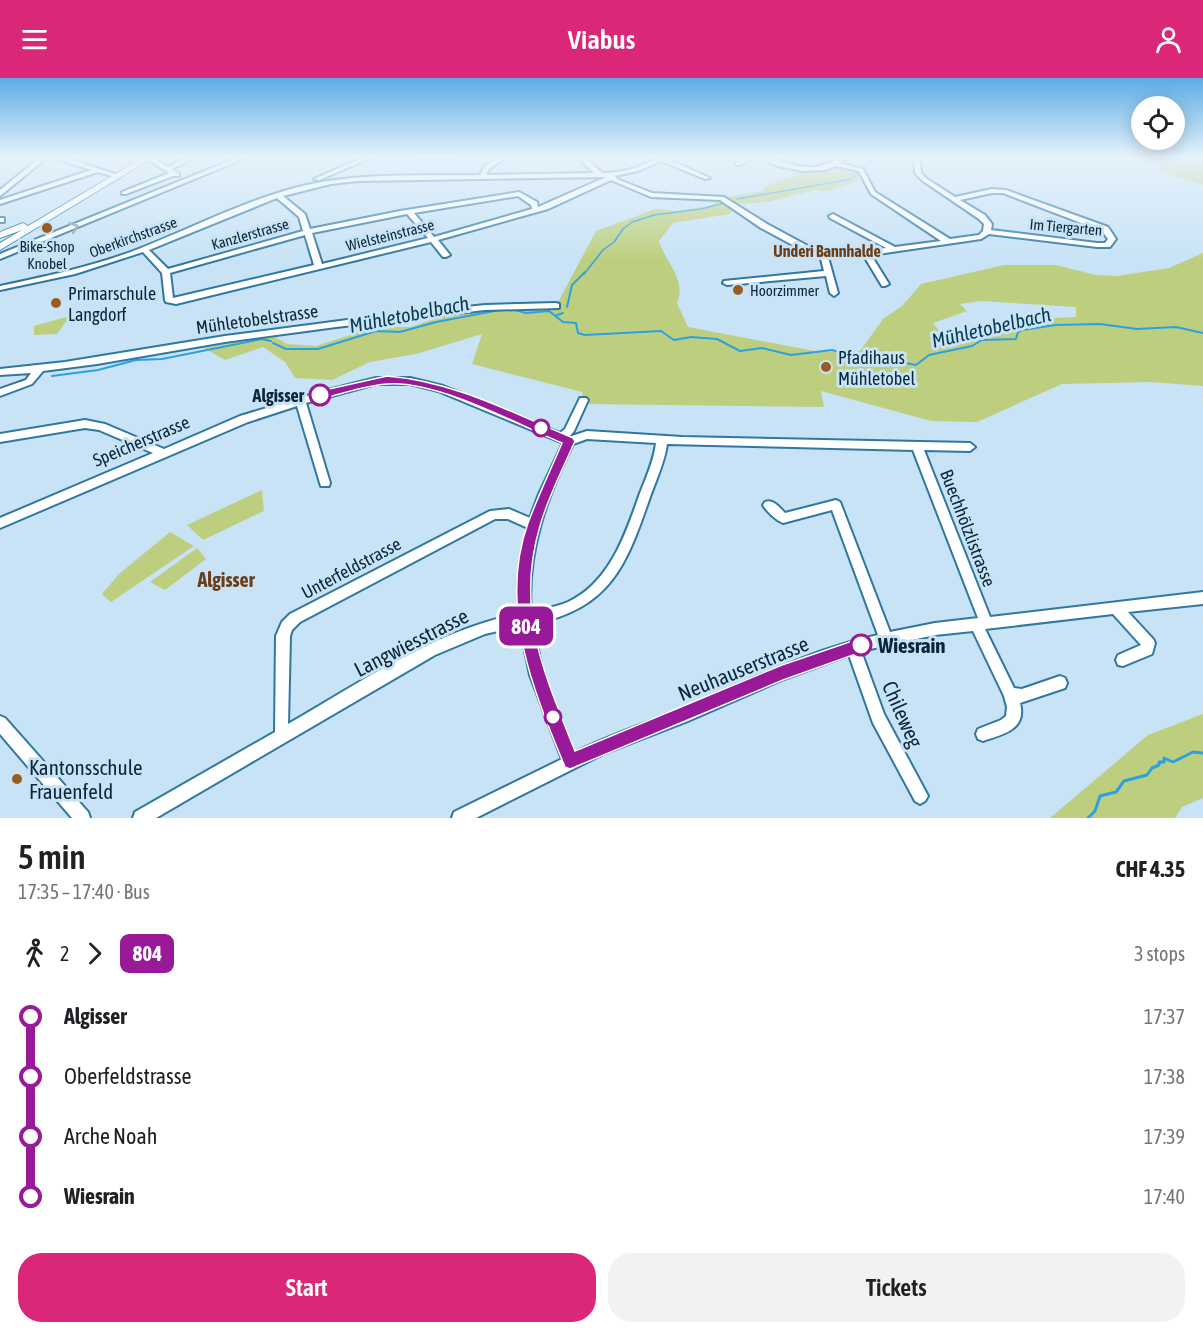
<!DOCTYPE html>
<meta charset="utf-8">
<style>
body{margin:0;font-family:"Asap Condensed",sans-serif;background:#f2f2f2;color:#202124;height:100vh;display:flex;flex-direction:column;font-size:22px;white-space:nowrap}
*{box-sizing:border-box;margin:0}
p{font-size:20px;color:#757577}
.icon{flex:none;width:33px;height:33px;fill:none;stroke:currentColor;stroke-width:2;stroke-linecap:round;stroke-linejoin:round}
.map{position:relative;height:740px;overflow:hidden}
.details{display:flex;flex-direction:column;background:#fff;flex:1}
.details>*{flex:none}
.badge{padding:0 12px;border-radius:9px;font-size:21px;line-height:39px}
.tools{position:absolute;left:1131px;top:18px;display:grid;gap:12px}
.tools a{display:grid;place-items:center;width:54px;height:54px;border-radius:50%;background:#fff;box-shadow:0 3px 15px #0003;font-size:30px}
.map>.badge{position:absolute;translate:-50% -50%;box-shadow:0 0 0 3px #fff}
.legs{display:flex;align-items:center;gap:9px;height:66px;padding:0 18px;font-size:20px}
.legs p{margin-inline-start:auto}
.head{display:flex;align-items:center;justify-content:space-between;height:102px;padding:0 18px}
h1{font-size:33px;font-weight:600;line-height:45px}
.cta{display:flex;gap:12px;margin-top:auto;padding:12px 18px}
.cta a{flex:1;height:69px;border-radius:24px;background:#db2777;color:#fff;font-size:24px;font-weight:600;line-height:69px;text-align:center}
.cta a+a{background:#f2f2f2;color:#202124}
ul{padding:0 18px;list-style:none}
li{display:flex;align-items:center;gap:21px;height:60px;font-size:22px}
li i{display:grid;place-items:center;width:9px;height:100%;margin:0 8px;background:currentColor}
li i::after{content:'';width:15px;height:15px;margin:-8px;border:4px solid;border-radius:50%;background:#fff}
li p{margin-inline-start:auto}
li:first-child i{background:linear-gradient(#0000 50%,currentColor 0)}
li:last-child i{background:linear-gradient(currentColor 50%,#0000 0)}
header{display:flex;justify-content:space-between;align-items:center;height:78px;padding:0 18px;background:#db2777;color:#fff;font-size:27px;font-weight:600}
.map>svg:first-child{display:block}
.green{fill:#bdcf7e;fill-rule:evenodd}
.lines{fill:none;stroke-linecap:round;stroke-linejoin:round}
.stream-far2{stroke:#2ba1e1;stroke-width:1.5}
.stream-far1{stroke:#2ba1e1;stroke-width:2}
.stream{stroke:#2ba1e1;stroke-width:3}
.minor-casing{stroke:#3077a2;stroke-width:4}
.major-casing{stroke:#3077a2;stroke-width:2}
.minor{fill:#fff;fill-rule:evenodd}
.major{fill:#fff;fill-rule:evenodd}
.oneway{stroke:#909ea6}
.line-1{fill:#991a99;stroke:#fff;stroke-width:1.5}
.poi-dot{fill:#9a5b23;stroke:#c8e3f6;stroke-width:2}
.stop-1-dot{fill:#fff;stroke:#991a99;stroke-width:3}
.labels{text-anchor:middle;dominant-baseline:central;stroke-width:6;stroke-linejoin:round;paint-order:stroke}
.far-street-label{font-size:15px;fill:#092739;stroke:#c8e3f6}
.far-poi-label{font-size:15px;fill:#092739;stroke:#c8e3f6}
.far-neighbourhood-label{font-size:16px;font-weight:bold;fill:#6a3e18;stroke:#c8e3f6}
.poi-label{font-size:18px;fill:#092739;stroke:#c8e3f6;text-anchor:start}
.street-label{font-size:18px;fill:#092739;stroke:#c8e3f6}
.stop-label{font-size:18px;font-weight:bold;fill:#092739;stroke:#c8e3f6;text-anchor:end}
.water-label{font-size:20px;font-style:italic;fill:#083852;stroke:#c8e3f6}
.neighbourhood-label{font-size:20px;font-weight:bold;fill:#6a3e18;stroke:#c8e3f6}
.near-street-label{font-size:21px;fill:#092739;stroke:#c8e3f6}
.near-stop-label{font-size:21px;font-weight:bold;fill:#092739;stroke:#c8e3f6;text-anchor:start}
.near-poi-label{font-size:21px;fill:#092739;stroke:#c8e3f6;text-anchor:start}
</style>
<header><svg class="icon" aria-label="menu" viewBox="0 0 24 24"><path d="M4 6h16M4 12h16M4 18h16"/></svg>Viabus<svg class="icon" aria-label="person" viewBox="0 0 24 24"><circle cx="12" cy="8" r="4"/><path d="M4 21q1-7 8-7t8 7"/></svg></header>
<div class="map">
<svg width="1203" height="740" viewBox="0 0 1203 740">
<rect width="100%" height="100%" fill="#c8e3f6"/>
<g class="green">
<path d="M1164 79H1203V107L1159 93Z"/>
<path d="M837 86 862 93 857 104 828 113 815 112 766 124 734 126 730 136 673 145 659 163C665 184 687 201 677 225L688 249 820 274 860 273 883 241 902 228 921 206 1004 187H1055L1096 197 1117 198 1169 190 1203 175V308L1151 304 1062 306 977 344 931 343 821 313 824 329 585 326 582 314 472 286 482 256 416 276 370 284 332 302 295 300 285 284 263 269 225 282 204 270 274 258 287 266 316 268 375 249H411L440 239 481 231 556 228 596 153 656 131 675 133 710 128 722 120 763 113 768 107 797 97 802 91ZM981 223 1076 229V239L1054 240 1037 246 1021 245 1010 255 985 256 951 267 933 245 967 233 960 226Z"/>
<path d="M70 238 57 256 34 257V248Z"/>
<path d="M262 412 264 433 203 462 187 447Z"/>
<path d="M170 454 194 468 111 524 102 516 119 496Z"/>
<path d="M197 470 206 481 165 512 150 504Z"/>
<path d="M1203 636V720L1182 729 1175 740H1050L1148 657Z"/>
</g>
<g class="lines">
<g class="stream-far2">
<path d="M864 89 874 79"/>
<path d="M737 121 852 101 858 95"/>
<path d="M584 196 603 172 614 164 623 151 632 144 654 137 701 131 724 125"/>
</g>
<g class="stream-far1">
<path d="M567 229 572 207 585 194"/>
<path d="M511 231 526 235 549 233 563 244 576 245 578 255 585 257 661 253 674 262 691 259 717 261 740 273 762 270 791 277 832 272 888 288 901 284 916 287 929 277 972 268 982 262 1016 261 1018 254 1022 252 1056 247 1100 246 1137 251 1176 249 1203 255"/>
<path d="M557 237 563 235"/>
<path d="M273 265 286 271H318L376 253 400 254 436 244 505 231"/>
<path d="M52 298 98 292 136 282 162 281 262 261 271 263"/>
</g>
<path class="stream" d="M1088 740 1095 733 1100 718 1116 714 1124 703 1147 697 1152 690 1159 687V684H1164V680L1173 684 1193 674 1203 675"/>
<g class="minor-casing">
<g id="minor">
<path d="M33 79H41L44 82 0 118V112L37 82Z"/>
<path d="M52 79H62L121 98 118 100 98 94 0 126V122L91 92Z"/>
<path d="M144 79H152L168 89 187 79H196L172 91 179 96V98H173L126 116H122V114L169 95Z"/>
<path d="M239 79H248L0 181V176Z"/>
<path d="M364 79H373L319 102 314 101Z"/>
<path d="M418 79H458L455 81H421Z"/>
<path d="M499 79H507L489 91 486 97 594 95 578 79H585L602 95C612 95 625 93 635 90 647 86 655 79 667 79L666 80 710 100 705 101 661 83 638 93 615 98 617 101 652 115 724 119 767 146 806 167 824 174 839 176 886 170 830 140 829 138 833 136 895 169 941 163 871 116 859 93 836 88 825 92 803 93 778 88 757 79C776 79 794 91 814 89 827 88 835 79 846 79L840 85 863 91 875 114 950 161 979 157 983 153 984 146 979 141 923 103 915 95 914 79H920L921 95 927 101 955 119 992 111 1006 112 1108 149 1116 161 1110 169H1097L989 156 981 161 871 177 889 206 885 208H882L864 178 839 180 828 179 838 215 834 218 830 215 826 198 727 207 723 205 724 203 824 193 820 177 800 171 761 150 720 122 651 119 611 102 548 131 438 162 450 177 446 179H443L431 164 176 226 166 224 165 222 162 195 143 174 75 196 0 212V208C48 198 95 188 141 170 194 149 246 122 302 108 360 94 421 98 480 97L484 89ZM606 99 538 129 537 124 519 114 400 133 310 151 305 136 283 118 331 106 358 103ZM992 115H1003L1102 153 1108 161 1105 165H1097L991 152 992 146 985 137 960 122ZM518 118 531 127 532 131 434 159 414 135ZM277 120 299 139 303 153 168 191 149 172ZM407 136 428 160 322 186 312 155ZM305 157 314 187 173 220 170 195Z"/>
<path d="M745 79H753L740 87H736V85Z"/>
<rect x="0" y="140" width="4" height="4"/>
<path d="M556 225 559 226V230L485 232 336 249 225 264 97 286 43 293 32 306 0 318V311L26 302 31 295 0 297V291L65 284 225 258 355 241 485 227Z"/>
<path d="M376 300H410L443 308 560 355 565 351 580 320H586L588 322 574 353 569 359 587 353 682 359 970 365 975 369 970 373 924 372 990 539 1203 514V526L1128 534 1153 561 1155 565 1152 576 1123 588 1118 587 1116 582 1118 577 1141 567 1113 536 985 551 1014 610 1022 611 1060 598 1065 600 1067 605 1065 610 1020 625C1027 652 1003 656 983 663L978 661 976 656 978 651 1001 642 1006 638 1007 629 1004 618 973 553 935 557 861 573 884 636 928 718 925 723 920 726 915 723 873 645 849 577 784 601 688 643 603 676 476 740H452L454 734 562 681 530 597 520 548 485 556 435 577 156 740H133L135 734 275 654 276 558 282 544 290 536 490 433 509 431 530 440 539 416 563 365 438 313 410 306H376L306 325 330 405 329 408H321L320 405 297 328 248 344 0 450V440L153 375 99 352 85 350 0 364V356L85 342 105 346 164 371 240 338 320 314ZM587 361 656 365C654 383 645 402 639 418 625 458 609 505 568 524 556 529 544 531 531 534 526 475 547 418 573 366ZM667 366 913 372 978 540 935 545 890 554 840 424 836 422 785 435C779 429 773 421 765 424L763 427C767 434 776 442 783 445L832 432 878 557C813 571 751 602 689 628 651 644 611 656 574 675L543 597 533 546C611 530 626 488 650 419 656 402 665 383 667 366ZM495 441H508L528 450 519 498V536C437 551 360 605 288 646L290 558 292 552 300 544Z"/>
<path d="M0 638 5 640 88 734 90 740H72L0 656Z"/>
</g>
</g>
<g class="major-casing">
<path id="major" d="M144 79H154L0 172V165L22 152 0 160V154L23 145 28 148Z"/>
</g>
<use href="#minor" class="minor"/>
<use href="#major" class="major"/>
</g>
<defs><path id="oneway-chevron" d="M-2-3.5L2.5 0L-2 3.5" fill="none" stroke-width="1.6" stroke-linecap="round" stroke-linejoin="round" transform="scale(1.5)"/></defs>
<use class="oneway" href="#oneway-chevron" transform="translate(74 149) rotate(-22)"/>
<linearGradient id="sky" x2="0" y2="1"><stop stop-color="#5cace5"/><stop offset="0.43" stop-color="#e6f2fb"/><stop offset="1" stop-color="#e6f2fb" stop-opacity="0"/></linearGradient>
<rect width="1203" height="183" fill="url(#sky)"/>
<path class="line-1" d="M387 298C453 303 513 335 573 360L575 363C563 391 548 419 540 448 515 533 544 595 575 673L782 587 861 560 867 562 869 567 867 572 783 602 570 691 565 689C533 612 498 528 528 445 538 418 551 391 562 365 515 345 438 303 388 306 366 307 342 316 320 321L315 317 320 313Z"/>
<g class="poi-dot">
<circle cx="47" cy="150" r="6"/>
<circle cx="738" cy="212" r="6"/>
<circle cx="56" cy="225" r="6"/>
<circle cx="826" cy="289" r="6"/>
<circle cx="17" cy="701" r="6"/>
</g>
<g class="stop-1-dot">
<circle cx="320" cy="317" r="10"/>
<circle cx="541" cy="350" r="8"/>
<circle cx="861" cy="567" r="10"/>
<circle cx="553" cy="639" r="8"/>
</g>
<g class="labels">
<g class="far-street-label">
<text transform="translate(1066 149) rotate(5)">Im Tiergarten</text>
<text transform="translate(250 156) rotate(-16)">Kanzlerstrasse</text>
<text transform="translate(390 157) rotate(-14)">Wielsteinstrasse</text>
<text transform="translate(133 159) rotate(-20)">Oberkirchstrasse</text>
</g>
<g class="far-poi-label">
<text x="47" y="168">Bike-Shop<tspan x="47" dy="17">Knobel</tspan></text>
<text x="750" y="212" text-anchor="start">Hoorzimmer</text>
</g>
<g class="far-neighbourhood-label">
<text x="827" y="173">Underi Bannhalde</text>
</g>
<g class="poi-label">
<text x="68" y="215">Primarschule<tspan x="68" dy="21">Langdorf</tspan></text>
<text x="838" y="279">Pfadihaus<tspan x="838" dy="21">Mühletobel</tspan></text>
</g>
<g class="street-label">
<text transform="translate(257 241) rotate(-8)">Mühletobelstrasse</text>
<text transform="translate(141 363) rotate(-23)">Speicherstrasse</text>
<text transform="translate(968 450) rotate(69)">Buechhölzlistrasse</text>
<text transform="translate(351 490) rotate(-28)">Unterfeldstrasse</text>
</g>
<g class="stop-label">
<text x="304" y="317">Algisser</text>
</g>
<g class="water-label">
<text transform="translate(409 236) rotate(-11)">Mühletobelbach</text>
<text transform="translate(991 249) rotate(-13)">Mühletobelbach</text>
</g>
<g class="neighbourhood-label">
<text x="226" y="501">Algisser</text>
</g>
<g class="near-street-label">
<text transform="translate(411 564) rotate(-27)">Langwiesstrasse</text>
<text transform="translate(743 590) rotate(-22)">Neuhauserstrasse</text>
<text transform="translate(903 636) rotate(66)">Chileweg</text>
</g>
<g class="near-stop-label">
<text x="878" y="567">Wiesrain</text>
</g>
<g class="near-poi-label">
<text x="29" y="689">Kantonsschule<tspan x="29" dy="24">Frauenfeld</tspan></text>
</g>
</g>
</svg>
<div class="tools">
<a><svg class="icon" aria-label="locate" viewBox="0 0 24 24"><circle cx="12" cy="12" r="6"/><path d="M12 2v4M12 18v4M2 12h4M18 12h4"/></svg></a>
</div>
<b class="badge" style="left:526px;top:548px;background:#991a99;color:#fff">804</b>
</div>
<section class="details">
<div class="head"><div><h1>5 min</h1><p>17:35 – 17:40 · Bus</p></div><b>CHF 4.35</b></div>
<div class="legs"><svg class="icon" aria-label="walk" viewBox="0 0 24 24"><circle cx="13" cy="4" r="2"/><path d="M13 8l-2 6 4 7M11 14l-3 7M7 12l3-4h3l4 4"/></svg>2<svg class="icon" aria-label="forward" viewBox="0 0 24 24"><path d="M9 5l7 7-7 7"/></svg><b class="badge" style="background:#991a99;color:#fff">804</b><p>3 stops</p></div>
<ul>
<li><i style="color:#991a99"></i><b>Algisser</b><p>17:37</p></li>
<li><i style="color:#991a99"></i><span>Oberfeldstrasse</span><p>17:38</p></li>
<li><i style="color:#991a99"></i><span>Arche Noah</span><p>17:39</p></li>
<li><i style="color:#991a99"></i><b>Wiesrain</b><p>17:40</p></li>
</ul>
<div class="cta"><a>Start</a><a>Tickets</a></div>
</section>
